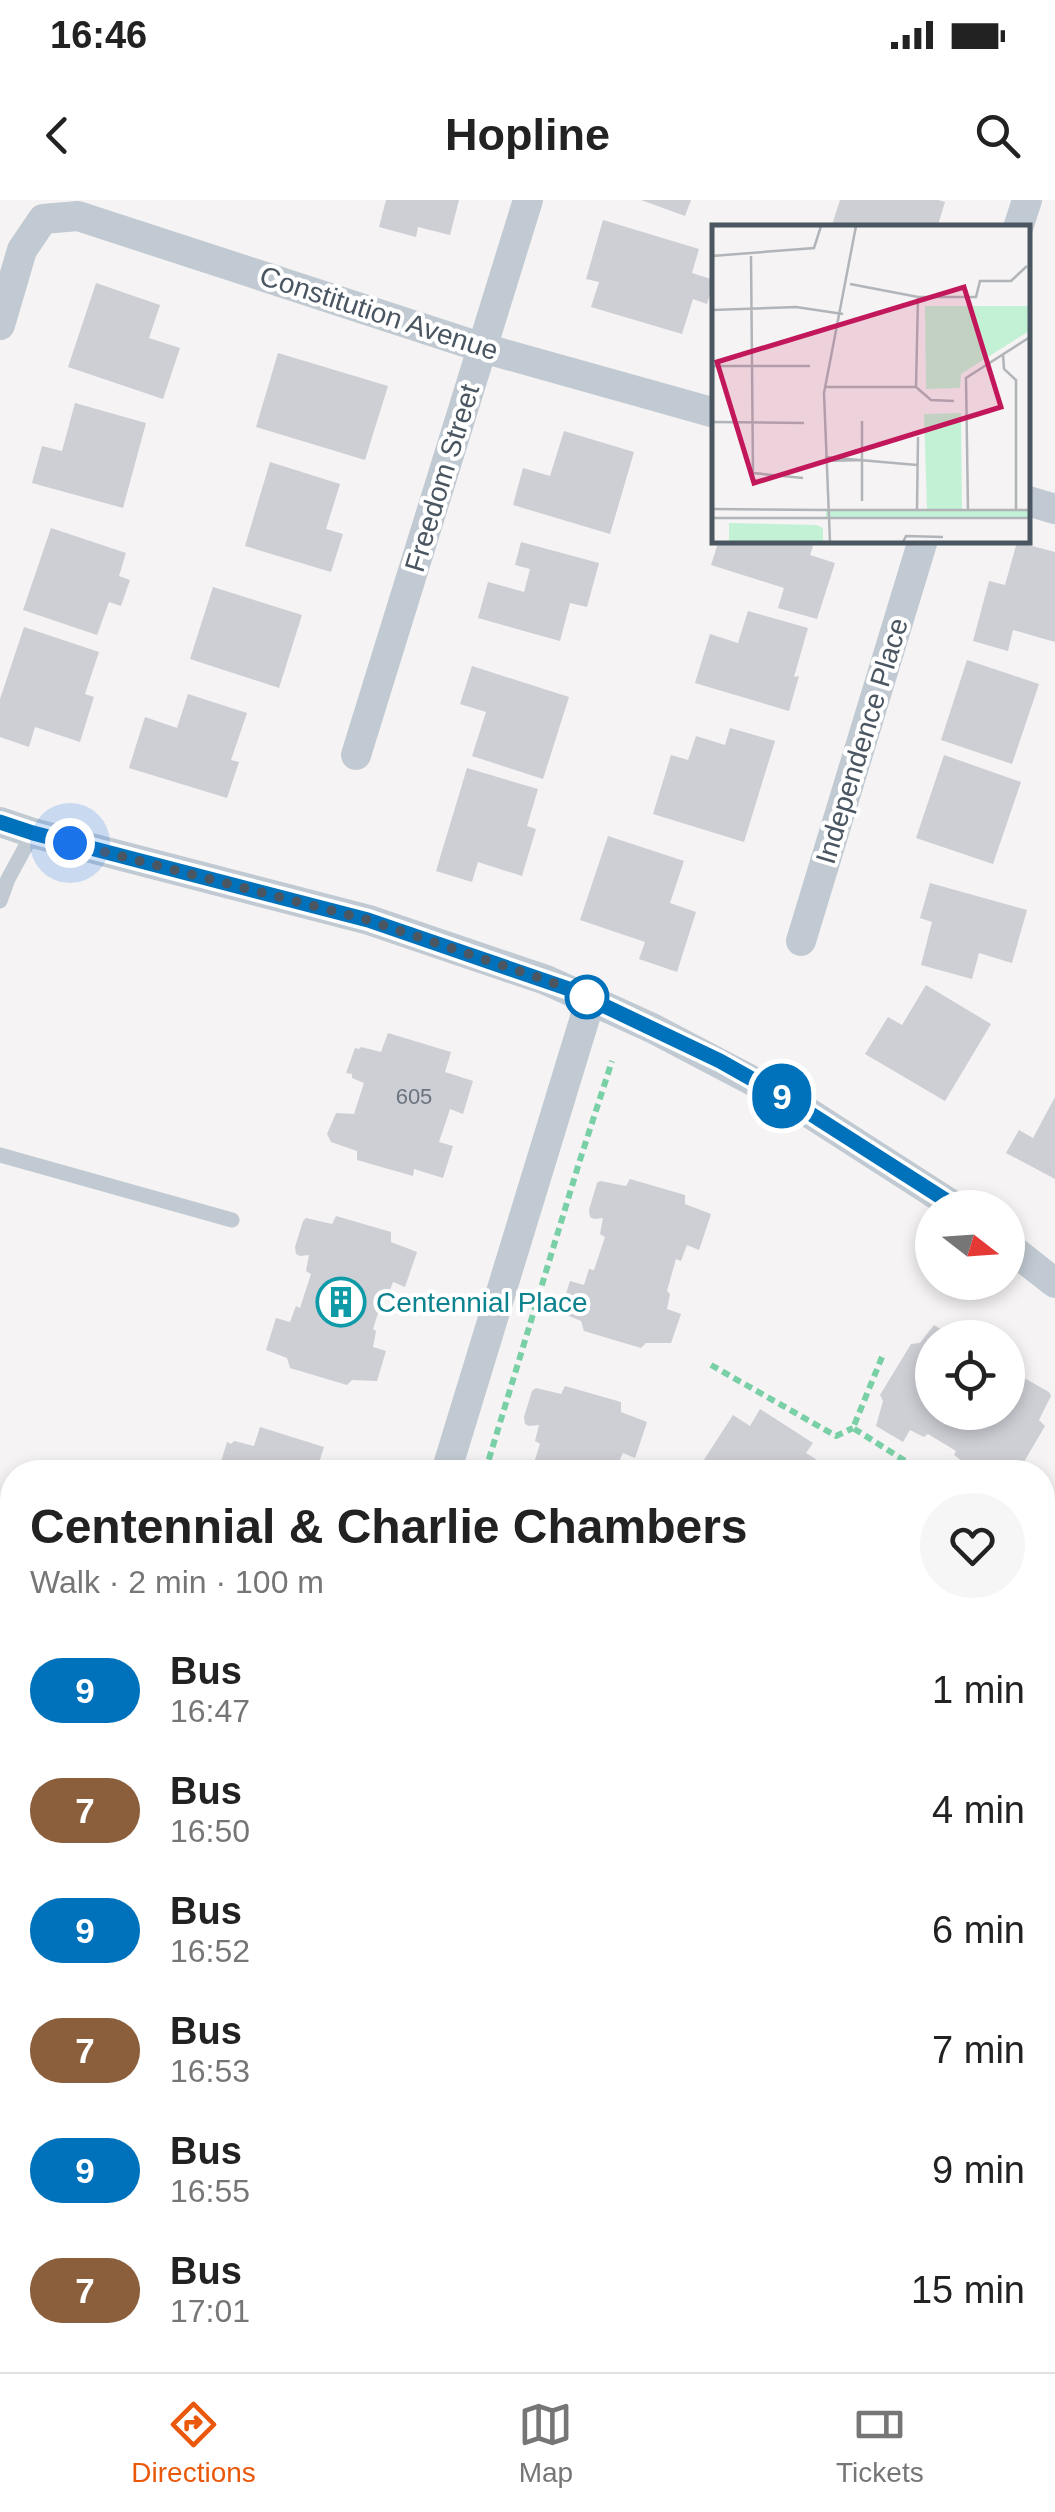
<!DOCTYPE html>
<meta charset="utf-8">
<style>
body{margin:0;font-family:Helvetica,sans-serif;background:#f6f6f6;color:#222;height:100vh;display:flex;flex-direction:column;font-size:38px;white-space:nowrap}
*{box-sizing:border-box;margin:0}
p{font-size:32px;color:#767676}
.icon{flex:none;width:55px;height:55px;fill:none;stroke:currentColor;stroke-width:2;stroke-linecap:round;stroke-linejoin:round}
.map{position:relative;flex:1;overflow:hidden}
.side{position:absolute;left:0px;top:1260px;width:1055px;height:912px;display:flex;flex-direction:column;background:#fff;border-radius:40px 40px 0 0;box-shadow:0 5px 15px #0003}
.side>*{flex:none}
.badge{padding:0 20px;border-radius:32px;font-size:35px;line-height:65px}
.needle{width:65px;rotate:107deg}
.tools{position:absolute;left:915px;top:990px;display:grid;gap:20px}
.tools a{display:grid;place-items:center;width:110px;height:110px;border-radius:50%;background:#fff;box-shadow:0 5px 15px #0003;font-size:50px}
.you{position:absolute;width:50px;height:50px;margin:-25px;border:8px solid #fff;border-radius:50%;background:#1a73e8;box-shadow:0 0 0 15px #1a73e833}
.map>.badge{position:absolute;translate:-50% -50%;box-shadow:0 0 0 5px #fff}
.round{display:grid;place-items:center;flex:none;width:105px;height:105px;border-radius:52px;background:#f6f6f6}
.head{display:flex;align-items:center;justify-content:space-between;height:170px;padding:0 30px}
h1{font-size:48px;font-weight:800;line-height:75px}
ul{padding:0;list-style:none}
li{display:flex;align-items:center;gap:30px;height:120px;padding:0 30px}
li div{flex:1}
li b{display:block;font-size:38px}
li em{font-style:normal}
li .badge{min-width:110px;font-weight:700;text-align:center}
.status{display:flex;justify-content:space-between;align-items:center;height:70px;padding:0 50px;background:#fff;direction:ltr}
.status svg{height:28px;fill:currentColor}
header{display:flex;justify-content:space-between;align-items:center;height:130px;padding:0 30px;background:#fff;font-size:45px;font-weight:800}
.tabs{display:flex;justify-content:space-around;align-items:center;height:140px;border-top:2px solid #e0e0e0;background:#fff;font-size:28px;color:#767676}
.tabs a{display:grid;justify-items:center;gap:5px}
.tabs .current{color:#ea580c}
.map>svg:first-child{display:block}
.commercial{fill:#fdf9ef}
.green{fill:#c3f1d5}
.building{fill:#cdcfd5}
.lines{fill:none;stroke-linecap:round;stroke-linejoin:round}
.path{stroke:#7ad0a6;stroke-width:6;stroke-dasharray:8 5;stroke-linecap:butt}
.lane{stroke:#c1cad2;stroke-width:15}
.street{stroke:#c1cad2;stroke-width:30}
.line-casing{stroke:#fff;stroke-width:22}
.line{stroke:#0072bc;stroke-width:15}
.walk{stroke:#4a5661;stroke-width:10;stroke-dasharray:0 18}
.stop-dot{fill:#fff;stroke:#0072bc;stroke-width:5}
.labels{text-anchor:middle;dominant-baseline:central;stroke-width:8;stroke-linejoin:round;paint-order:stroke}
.number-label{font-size:22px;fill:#6b747e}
.street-label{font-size:28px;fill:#4a5661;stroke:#fff}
.culture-label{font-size:28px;fill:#0d838f;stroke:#fff;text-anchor:start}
.inset-road{fill:none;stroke:#b1b4b9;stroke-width:2.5}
.view{fill:#c2185b;fill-opacity:0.15;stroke:#c2185b;stroke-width:5}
.inset-edge{fill:none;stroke:#4a5661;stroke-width:5}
</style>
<div class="status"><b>16:46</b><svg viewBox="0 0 49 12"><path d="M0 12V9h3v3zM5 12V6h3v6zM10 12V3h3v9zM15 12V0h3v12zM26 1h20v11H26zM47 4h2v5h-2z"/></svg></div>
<header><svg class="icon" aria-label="back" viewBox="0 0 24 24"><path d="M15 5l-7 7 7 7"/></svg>Hopline<svg class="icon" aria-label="search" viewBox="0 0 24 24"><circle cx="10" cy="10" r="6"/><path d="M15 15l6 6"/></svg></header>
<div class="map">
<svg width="1055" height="2172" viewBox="0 0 1055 2172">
<rect width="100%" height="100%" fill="#f5f3f3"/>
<path class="commercial" d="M0 1820 12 1824V2160H426L429 2172H0Z"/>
<g class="green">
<path d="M0 1501 12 1504V1824L0 1820Z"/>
<path d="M426 2160H887L883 2172H429Z"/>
</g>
<g class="building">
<path d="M386 0H459L450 35 418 27 416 37 379 27Z"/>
<path d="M641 0H691L685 16Z"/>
<path d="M840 0H938L945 2 937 28H831Z"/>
<path d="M603 20 699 49 692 73 714 80 707 104 693 99 682 134 591 107 599 82 586 79Z"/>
<path d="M96 83 160 105 149 138 180 148 163 199 68 167Z"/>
<path d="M278 153 388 186 365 260 256 227Z"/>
<path d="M75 203 146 223 123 308 32 283 42 246 62 251Z"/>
<path d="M564 231 634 252 610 334 513 305 523 268 550 276Z"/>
<path d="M270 262 340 284 326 329 343 334 331 372 245 346Z"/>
<path d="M51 328 126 353 119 376 130 380 121 406 109 402 97 435 23 410Z"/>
<path d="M719 340H815L810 355 835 363 817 419 778 408 784 388 711 365Z"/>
<path d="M521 342 599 363 587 407 570 403 560 441 478 418 488 382 524 392 530 369 515 365Z"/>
<path d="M1017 342 1055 352V442L1013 430 1008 451 973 441 989 381 1005 385Z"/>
<path d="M213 387 302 415 279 488 190 459Z"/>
<path d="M748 411 808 428 794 477 799 476 789 511 695 483 710 434 738 443Z"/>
<path d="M24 427 99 452 85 494 94 497 80 542 35 527 29 547 0 537V499Z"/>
<path d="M967 460 1039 484 1012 564 941 540Z"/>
<path d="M472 466 569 497 543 579 472 556 486 512 460 504Z"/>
<path d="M188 494 247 513 231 560 239 562 227 598 129 568 145 517 177 528Z"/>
<path d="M730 528 775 541 744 642 653 614 671 555 688 560 696 536 725 545Z"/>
<path d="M944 555 1021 582 993 664 916 638Z"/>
<path d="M467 568 538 589 527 626 536 629 522 676 478 662 472 682 436 671Z"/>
<path d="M608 636 684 661 670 703 696 712 677 772 639 759 645 742 580 720Z"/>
<path d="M930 683 1027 710 1012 763 979 753 972 779 921 765 932 722 920 718Z"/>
<path d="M926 785 991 824 945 901 865 854 888 817 902 825Z"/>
<path d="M388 833 451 852 445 872 473 881 463 914 450 909 439 942 453 946 443 978 414 969 413 976 357 960V951L331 942 327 934 336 913 354 914 364 883 352 878V874L346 873 355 848 359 849 361 847 381 852Z"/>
<path d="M1055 897V979L1006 953 1019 930 1033 938Z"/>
<path d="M630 979 685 995V1004L711 1014 699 1050 687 1045 681 1061 676 1059 667 1091 670 1094 667 1109 681 1114 671 1143H646L641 1148 584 1131 581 1121 560 1112 570 1081 584 1085 589 1069 594 1070 605 1037 600 1034 603 1018 594 1019 590 1017 589 1010 597 983 600 981 626 986Z"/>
<path d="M336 1016 391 1032V1042L417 1052 405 1087 393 1082 387 1098 383 1097 373 1129 376 1131 373 1147 386 1151 377 1181 352 1180 347 1185 290 1168 287 1158 266 1150 276 1118 290 1122 296 1106 300 1108 311 1074 306 1071 309 1055 300 1056 296 1054 295 1047 303 1021 306 1018 332 1024Z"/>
<path d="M934 1125 955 1138H932V1212H1008V1187L1014 1190 1019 1177 1022 1180 1026 1179 1049 1192 1051 1196 1039 1220 1045 1226 1018 1272H962L967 1265 954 1255 956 1251 928 1234 924 1237 910 1230 903 1242 876 1226 883 1201 880 1195 911 1144 920 1143Z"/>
<path d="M565 1186 621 1202V1212L647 1222 635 1258 623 1253 616 1268 612 1267 610 1272H531L540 1244 535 1241 539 1225 529 1226 525 1224 524 1217 532 1191 536 1188 561 1194Z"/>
<path d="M760 1209 813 1243 806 1253 836 1272H696L733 1215 750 1226Z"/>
<path d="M260 1227 324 1247 318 1266 334 1272H225L224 1268H219L227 1242 231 1244 234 1241 254 1246Z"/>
<path d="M1042 1406 1055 1409V1524L1042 1520Z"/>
<path d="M1043 1565 1055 1566V1662H1053L1042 1686Z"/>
<path d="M0 1968 12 1972V2160H289L285 2172H0Z"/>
<path d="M1042 2079 1055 2082V2172H1027L1029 2166 1033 2168 1036 2160H1042Z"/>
</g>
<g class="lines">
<g class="path">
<path d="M882 1157 853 1228 910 1264 914 1272"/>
<path d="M711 1165 836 1236 853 1228"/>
<path d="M485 1272 579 963 612 861"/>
<path d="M1042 1338 1055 1349"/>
<path d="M1042 1721 1055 1723"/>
</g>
<g class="lane">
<path d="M0 701 8 679 33 633"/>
<path d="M0 955 232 1020"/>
<path d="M0 1865 12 1869"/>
<path d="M380 2160 384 2172"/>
<path d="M333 2172 336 2160"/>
</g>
<g class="street">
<path d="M1018 28 1027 0"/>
<path d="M0 125 22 50 43 19 78 16 483 148 715 213"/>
<path d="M1028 301 1055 309"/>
<path d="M356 555 528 0"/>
<path d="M0 622 33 633 369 720 546 780 652 828 789 900 957 1008"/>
<path d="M801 741 923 340"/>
<path d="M1008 1046 1055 1083"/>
<path d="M446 1272 591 798"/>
<path d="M1042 1760 1055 1764"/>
<path d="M1042 1909 1055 1869"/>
<path d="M960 2172 964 2160"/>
</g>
</g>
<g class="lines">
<g class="line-casing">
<path id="line" d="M0 622 33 633 368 720 569 789 720 861 789 900 958 1008"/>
</g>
<use href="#line" class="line"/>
<path class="walk" d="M70 643 368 720 546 780 591 798 587 797"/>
</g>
<defs>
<g id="building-ring" transform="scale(2.5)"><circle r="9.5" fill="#fff" stroke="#0f9aa8" stroke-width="1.5"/><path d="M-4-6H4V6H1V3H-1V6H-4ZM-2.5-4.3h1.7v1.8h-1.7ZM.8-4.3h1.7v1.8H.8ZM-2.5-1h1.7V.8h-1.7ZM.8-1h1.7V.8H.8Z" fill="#0f9aa8"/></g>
</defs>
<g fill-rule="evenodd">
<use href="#building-ring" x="341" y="1102"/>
</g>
<circle class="stop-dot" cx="587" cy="797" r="20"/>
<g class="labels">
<g class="number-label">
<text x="414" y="896">605</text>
</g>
<g class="street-label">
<text transform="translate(379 113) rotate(18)">Constitution Avenue</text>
<text transform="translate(442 278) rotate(-73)">Freedom Street</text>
<text transform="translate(862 541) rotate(-73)">Independence Place</text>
</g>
<g class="culture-label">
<text x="376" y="1102">Centennial Place</text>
</g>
</g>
<g transform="translate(712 25)">
<rect width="318" height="318" fill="#f5f3f3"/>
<path d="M213 81H317V106L249 149 248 163 214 164ZM249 188 250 284 318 285 317 293H114V285L215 284 212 189ZM17 298 104 300 111 303V317H17Z" fill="#c3f1d5"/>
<path class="inset-road" d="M0 31 102 23 109 1M39 31 41 248 91 253M138 59 206 72H264L268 56H299L315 41M0 85 84 82 131 89M291 129 292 144 304 155V285M0 141H98M112 162H204L206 72M204 162 219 175 242 176M0 197 92 198M113 232 205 240M113 236 151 235M150 276V196M0 284 114 285M205 284 206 212M114 285H318M256 285 254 153 318 112M0 293H118M118 293H318M118 317 112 168 144 1M191 317 194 311 231 312"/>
<path class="view" d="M252 62 289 182 42 258 5 137Z"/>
<rect width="318" height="318" class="inset-edge"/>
</g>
</svg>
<div class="tools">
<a><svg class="needle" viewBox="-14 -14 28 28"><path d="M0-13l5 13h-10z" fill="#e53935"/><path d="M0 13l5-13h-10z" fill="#767676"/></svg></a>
<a><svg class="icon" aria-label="locate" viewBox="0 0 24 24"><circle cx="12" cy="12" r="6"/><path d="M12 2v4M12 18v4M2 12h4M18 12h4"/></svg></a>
</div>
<div class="you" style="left:70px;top:643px"></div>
<b class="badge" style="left:782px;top:896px;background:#0072bc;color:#fff">9</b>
<section class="side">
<div class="head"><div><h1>Centennial &amp; Charlie Chambers</h1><p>Walk · 2 min · 100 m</p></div><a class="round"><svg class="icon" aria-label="heart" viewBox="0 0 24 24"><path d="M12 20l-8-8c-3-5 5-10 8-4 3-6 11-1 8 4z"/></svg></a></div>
<ul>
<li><span class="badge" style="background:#0072bc;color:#fff">9</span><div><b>Bus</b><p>16:47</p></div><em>1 min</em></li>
<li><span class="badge" style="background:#8b5e3c;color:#fff">7</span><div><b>Bus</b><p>16:50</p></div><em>4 min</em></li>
<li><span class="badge" style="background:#0072bc;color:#fff">9</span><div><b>Bus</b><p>16:52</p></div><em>6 min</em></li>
<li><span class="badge" style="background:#8b5e3c;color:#fff">7</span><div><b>Bus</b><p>16:53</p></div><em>7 min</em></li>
<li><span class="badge" style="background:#0072bc;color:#fff">9</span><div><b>Bus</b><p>16:55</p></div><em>9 min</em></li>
<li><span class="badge" style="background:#8b5e3c;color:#fff">7</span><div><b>Bus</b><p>17:01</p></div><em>15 min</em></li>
</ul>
</section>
</div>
<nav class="tabs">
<a class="current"><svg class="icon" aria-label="directions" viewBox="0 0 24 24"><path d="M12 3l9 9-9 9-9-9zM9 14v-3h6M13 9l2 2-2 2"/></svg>Directions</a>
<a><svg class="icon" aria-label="map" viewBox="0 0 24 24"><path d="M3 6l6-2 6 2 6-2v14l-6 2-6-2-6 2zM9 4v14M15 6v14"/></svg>Map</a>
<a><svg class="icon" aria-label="tickets" viewBox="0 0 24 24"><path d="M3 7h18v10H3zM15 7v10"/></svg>Tickets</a>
</nav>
